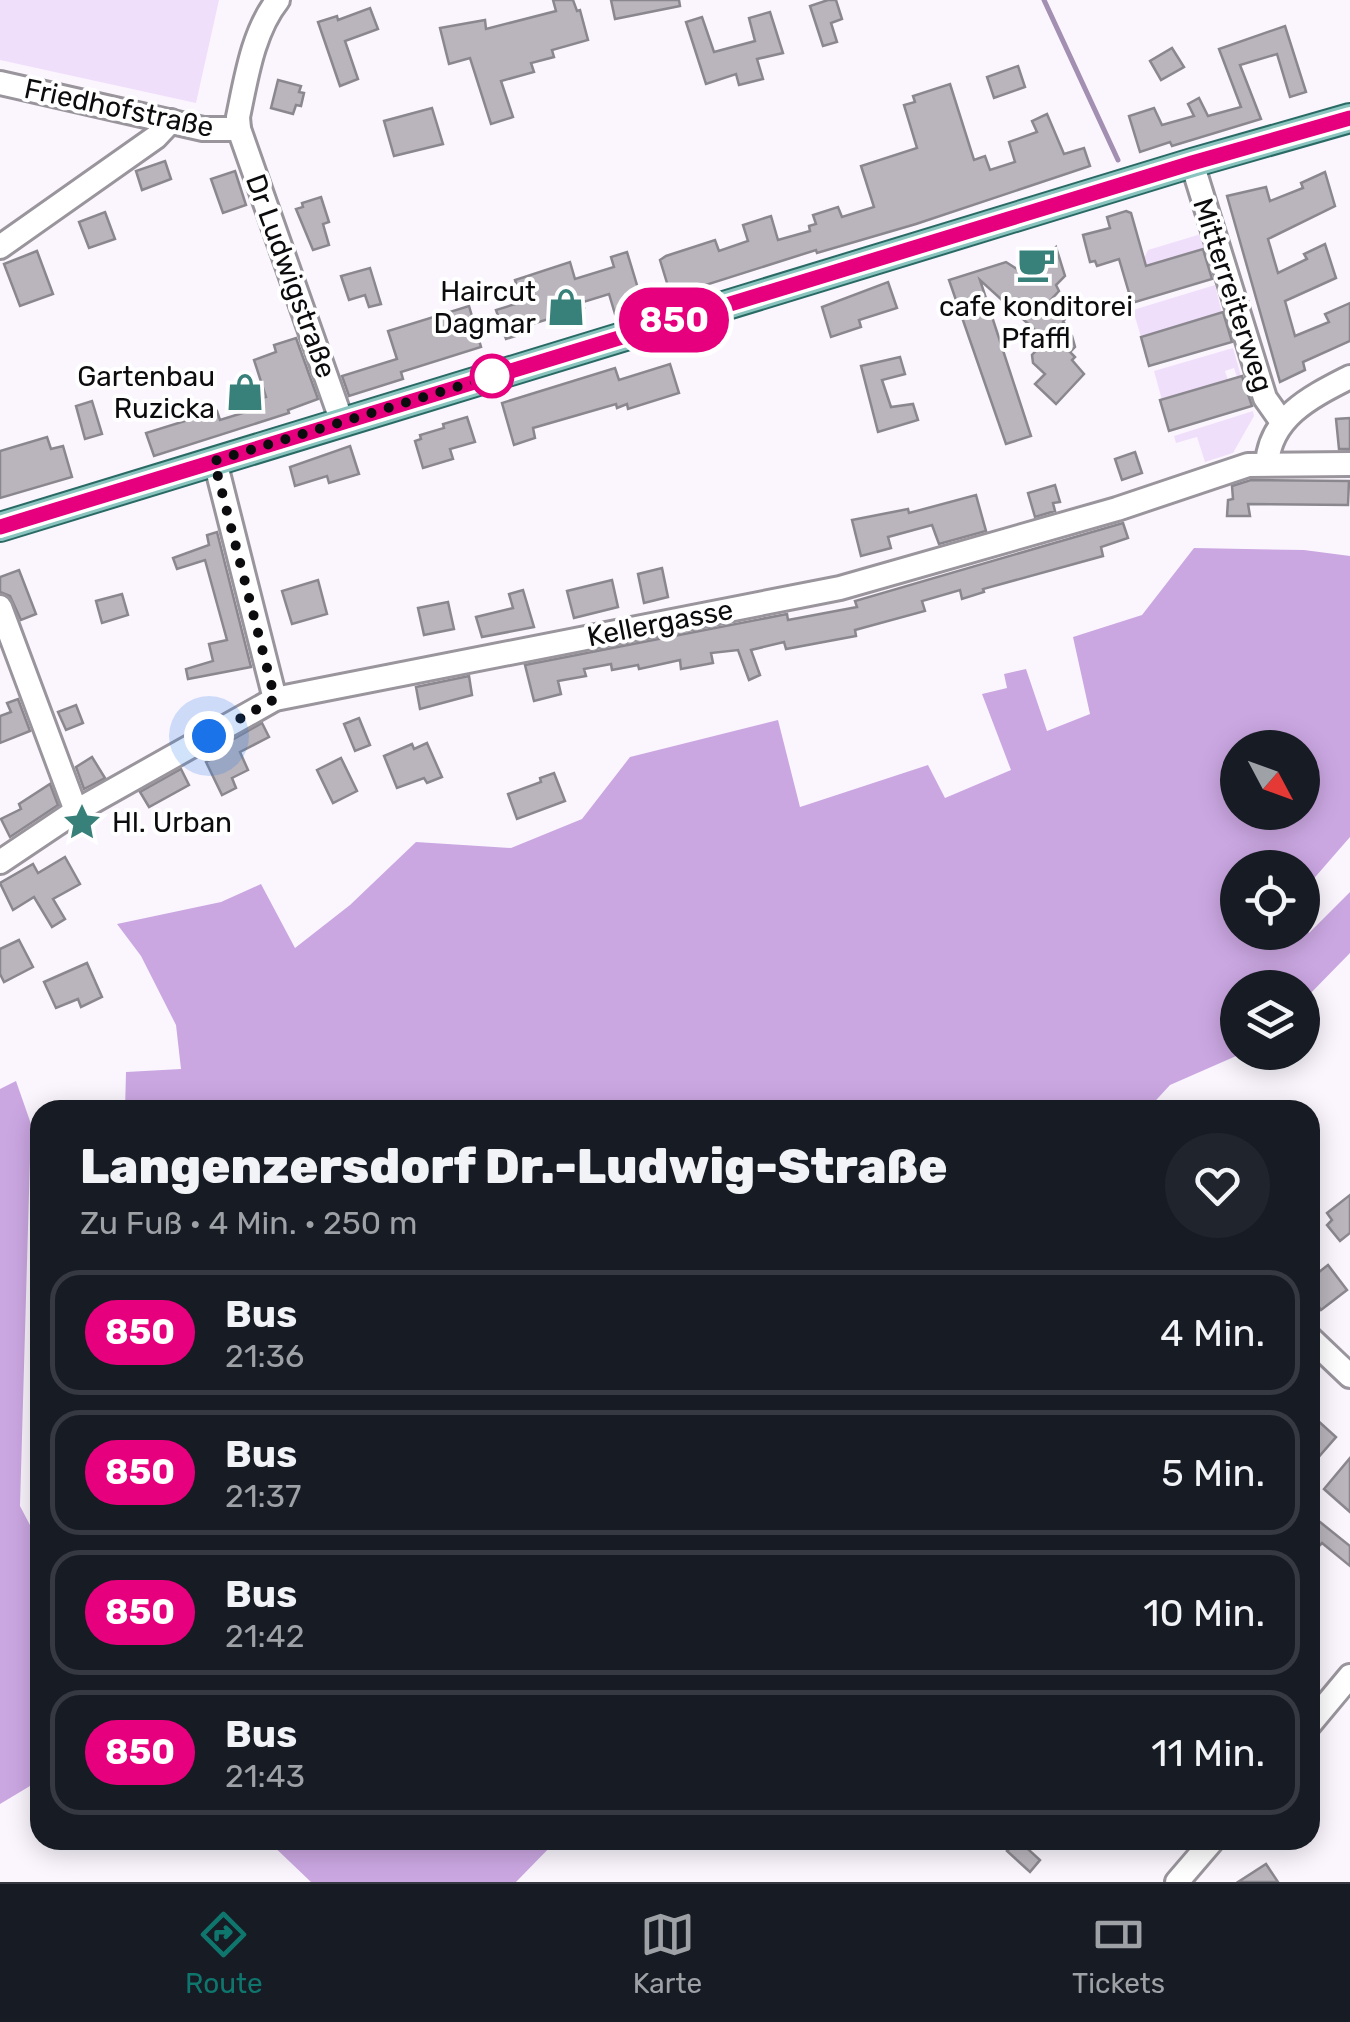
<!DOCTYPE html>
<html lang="de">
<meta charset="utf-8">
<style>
body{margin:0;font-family:Rubik,sans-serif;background:#20242c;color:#f1f3f6;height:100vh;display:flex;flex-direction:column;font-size:38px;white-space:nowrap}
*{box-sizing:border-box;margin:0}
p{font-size:32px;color:#9ea1a6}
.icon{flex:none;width:55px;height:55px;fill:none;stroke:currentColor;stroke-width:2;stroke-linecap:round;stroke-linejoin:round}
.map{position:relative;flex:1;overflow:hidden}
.side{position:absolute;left:30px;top:1100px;width:1290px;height:750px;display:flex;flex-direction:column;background:#171b24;border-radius:30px;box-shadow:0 5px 25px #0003}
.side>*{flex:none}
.badge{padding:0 20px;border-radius:32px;font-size:35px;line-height:65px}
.needle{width:65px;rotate:131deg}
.fabs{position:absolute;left:1220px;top:730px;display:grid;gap:20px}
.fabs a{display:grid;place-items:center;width:100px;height:100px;border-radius:50%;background:#171b24;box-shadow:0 5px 25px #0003;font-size:50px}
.you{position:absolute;width:50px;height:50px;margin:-25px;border:8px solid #fff;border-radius:50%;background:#1a73e8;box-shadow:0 0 0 15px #1a73e833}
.map>.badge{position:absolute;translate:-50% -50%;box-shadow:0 0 0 5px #fff}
.round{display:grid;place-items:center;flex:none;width:105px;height:105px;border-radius:52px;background:#20242c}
.head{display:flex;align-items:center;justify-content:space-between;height:170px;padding:0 50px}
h1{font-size:48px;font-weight:800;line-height:75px}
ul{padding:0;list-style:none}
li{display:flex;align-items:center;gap:30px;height:125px;margin:0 20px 15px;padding:0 30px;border:5px solid #363941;border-radius:30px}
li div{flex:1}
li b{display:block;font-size:38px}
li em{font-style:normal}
li .badge{min-width:110px;font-weight:700;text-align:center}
.tab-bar{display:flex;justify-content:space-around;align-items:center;height:140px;border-top:2px solid #363941;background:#171b24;font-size:28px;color:#9ea1a6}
.tab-bar a{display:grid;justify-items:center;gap:5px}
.tab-bar .current{color:#0f766e}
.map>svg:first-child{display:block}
.green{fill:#f0dffb}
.forest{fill:#cba7e2;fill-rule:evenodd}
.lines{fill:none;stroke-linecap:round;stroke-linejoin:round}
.stream{stroke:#a28fb1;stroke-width:5}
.building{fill:#bab5bd;stroke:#8b878e;stroke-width:2.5}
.minor-casing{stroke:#9a959d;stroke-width:28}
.major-casing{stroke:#2a6a65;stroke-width:32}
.minor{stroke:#fff;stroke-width:22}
.major{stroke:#89c4bf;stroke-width:28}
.line-casing{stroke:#fff;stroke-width:22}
.line{stroke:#e6007e;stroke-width:15}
.walk{stroke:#0c0b0d;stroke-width:10;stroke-dasharray:0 18}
.stop-dot{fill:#fff;stroke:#e6007e;stroke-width:5}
.labels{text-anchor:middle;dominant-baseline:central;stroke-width:8;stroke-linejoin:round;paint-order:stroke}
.street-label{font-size:28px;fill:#0c0b0d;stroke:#fff}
.poi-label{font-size:28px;fill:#0c0b0d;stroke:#fff;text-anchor:end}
</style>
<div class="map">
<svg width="1350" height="1882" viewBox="0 0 1350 1882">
<rect width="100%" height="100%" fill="#fbf6fe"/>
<g class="green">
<path d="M0 0H219L196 103 0 60Z"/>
<path d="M1201 234 1205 249 1140 267 1148 250Z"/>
<path d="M1215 285 1222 313 1141 337 1133 310Z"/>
<path d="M1233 348 1241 376 1237 377 1234 368 1225 371 1228 380 1162 400 1154 371Z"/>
<path d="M1253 411 1254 416 1233 453 1205 462 1197 437 1176 443 1174 436Z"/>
</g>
<g class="forest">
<path d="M1194 548 1304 550 1350 556V837L1303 891 1302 868H1238V932H1302L1303 925 1309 933 1350 892V953L1303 1001 1302 988H1238V1052L1243 1053 1170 1085 1147 1110H125L126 1072 181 1069 176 1025 141 956 117 924 221 902 261 884 295 948 350 905 416 842 511 848 582 819 630 757 778 720 800 807 928 765 945 798 1011 770 982 694 1007 688 1004 674 1026 669 1047 731 1090 714 1073 637 1142 615ZM1238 748H1302V812H1238Z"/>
<path d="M16 1081 31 1124 20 1506 40 1544V1780L0 1804V1089Z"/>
<path d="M267 1840H557L516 1882H311Z"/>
</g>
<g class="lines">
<path class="stream" d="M1044 0 1118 160"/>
</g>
<g class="building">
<path d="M553 0H573L577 11 580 10 588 40 552 50 554 57 531 63 534 72 501 81 513 117 491 124 470 58 449 64 440 28 485 20 486 29 556 11Z"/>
<path d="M611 0H679L680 6 615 19Z"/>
<path d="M828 0H836L842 19 831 23 837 42 823 46 810 6Z"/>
<path d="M370 8 378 29 345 41 358 79 340 86 318 22 337 16 338 20Z"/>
<path d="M770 12 783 53 757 59 763 79 739 85 736 74 706 84 686 22 702 17 714 52 755 41 749 18Z"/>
<path d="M1285 26 1306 92 1290 97 1277 54 1240 65 1261 119 1172 146 1170 142 1140 152 1129 116 1154 108 1162 125 1194 116 1188 104 1199 98 1208 116 1241 107 1219 49Z"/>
<path d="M1172 48 1184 67 1161 80 1150 61Z"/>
<path d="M1018 66 1025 87 994 98 987 77Z"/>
<path d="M278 80 301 86 299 92 304 93 301 106 296 105 293 114 271 108Z"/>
<path d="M950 84 974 160 985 156 990 170 1015 162 1009 142 1037 132 1032 121 1047 114 1064 154 1084 148 1090 166 916 224 817 253 816 250 671 296 660 260 666 256 715 240 719 251 748 241 743 225 771 216 778 240 810 231 809 226 816 224 813 215 838 207 842 217 874 207 861 166 917 148 904 105 915 102 913 96Z"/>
<path d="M432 108 443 144 394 156 384 121Z"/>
<path d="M165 161 171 179 142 190 136 171Z"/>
<path d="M235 171 246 205 223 213 211 179Z"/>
<path d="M1325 172 1335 206 1268 239 1278 273 1307 259 1304 254 1325 244 1336 278 1285 301 1295 336 1329 322 1325 314 1350 303V341L1303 362 1305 370 1280 382 1227 196 1266 187 1270 201 1303 188 1301 183Z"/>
<path d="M321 197 329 222 323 224 329 245 313 250 296 209 303 207 302 203Z"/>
<path d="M1126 211 1131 213 1146 266 1203 249 1212 279 1132 303 1119 259 1097 266 1095 261 1090 262 1083 235 1110 228 1107 217Z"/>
<path d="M105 212 115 239 89 248 79 222Z"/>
<path d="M1056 247 1065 276 1056 285 1059 291 1048 303 1065 319 1063 322 1067 326 1064 329 1072 336 1075 347 1070 352 1075 357 1072 360 1084 374 1056 404 1035 384 1045 374 1033 363 1032 355 1046 340 980 280 1031 436 1006 444 949 280 1006 262 1026 275Z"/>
<path d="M37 251 53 294 20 306 4 264Z"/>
<path d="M627 252 643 305 615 314 609 294 583 302 584 308 529 325 531 331 506 339 496 310 522 302 515 280 570 262 575 279 614 267 611 257Z"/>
<path d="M370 268 381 304 369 307 365 295 349 300 341 276Z"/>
<path d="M888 282 897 308 859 320 861 327 831 337 822 307Z"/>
<path d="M469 306 481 347 401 372 403 379 349 396 342 376 397 359 388 331Z"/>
<path d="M1223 312 1232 342 1149 366 1141 337Z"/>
<path d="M296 338 318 399 288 410 289 413 154 456 146 433 217 411 220 420 259 408 256 400 266 397 254 360 276 352 274 345Z"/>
<path d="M900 357 905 374 882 380 891 407 913 404 918 420 878 432 861 366Z"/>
<path d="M670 364 679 393 628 409 627 404 617 408 616 404 533 428 535 438 514 445 502 403 615 368 619 380Z"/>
<path d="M1242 376 1252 406 1169 431 1160 400Z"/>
<path d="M92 401 102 434 85 439 76 406Z"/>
<path d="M467 417 475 442 450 449 453 459 423 468 415 441 421 439 420 435 444 428 443 424Z"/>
<path d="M1350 418V449H1339L1336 419Z"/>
<path d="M47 437 51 449 63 446 72 477 0 498V451Z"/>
<path d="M350 446 359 474 329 483 327 476 295 486 290 467Z"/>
<path d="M1135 452 1142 473 1122 480 1115 459Z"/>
<path d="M1251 480 1349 481 1348 505 1248 504 1250 516H1227L1228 500 1233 499 1232 486Z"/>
<path d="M1055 485 1060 502 1053 503 1055 511 1035 517 1028 493Z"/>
<path d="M976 495 986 531 939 544 932 525 888 537 891 548 861 556 852 520 908 509 909 513Z"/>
<path d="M1123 523 1128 538 1101 547 1103 556 983 589 984 592 962 599 960 590 922 601 925 611 855 630 856 636 786 649 784 642 751 650 760 675 749 680 738 650 711 653 713 663 681 669 680 660 639 669 638 665 612 670 611 664 584 669 586 676 558 681 561 694 534 701 525 665 787 614 788 620 857 607 855 601Z"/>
<path d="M217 532 251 667 188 679 186 669 213 661 209 644 227 640 205 560 177 569 173 558 209 545 207 535Z"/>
<path d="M662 568 668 597 644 603 638 574Z"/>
<path d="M19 570 36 614 21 620 10 596 0 592V577Z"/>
<path d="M318 580 327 614 292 624 282 591Z"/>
<path d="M612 580 618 607 574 618 567 591Z"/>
<path d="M523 590 534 627 482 637 476 617 513 608 509 594Z"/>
<path d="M122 594 128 615 102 623 96 601Z"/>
<path d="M448 602 454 629 424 635 418 608Z"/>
<path d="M469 676 472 695 420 709 416 687Z"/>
<path d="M18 699 30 731 0 743V716L11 712 7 703Z"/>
<path d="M76 705 83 723 66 730 58 712Z"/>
<path d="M359 718 370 745 355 751 344 724Z"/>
<path d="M262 723 269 737 240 752 248 770 232 778 236 788 222 795 206 762 214 758 211 752Z"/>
<path d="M427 743 442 777 427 783 424 778 397 788 384 756 412 744 414 749Z"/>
<path d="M92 757 105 778 84 789 76 767Z"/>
<path d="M341 758 357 791 333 803 317 770Z"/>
<path d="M181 769 189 785 149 807 140 792Z"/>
<path d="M554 773 565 801 517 819 508 794 541 782 540 778Z"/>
<path d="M50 784 58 805 10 837 1 819 21 809 19 804Z"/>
<path d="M65 857 80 884 53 899 65 919 52 927 34 897 13 910 0 883 33 864 38 873Z"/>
<path d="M19 940 33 967 4 982 0 974V949Z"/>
<path d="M87 963 102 997 81 1007 78 999 56 1008 44 982Z"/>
<path d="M1350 1195V1233L1340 1241 1327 1225 1332 1220 1327 1213Z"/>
<path d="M1328 1265 1347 1290 1321 1310 1310 1295V1279Z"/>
<path d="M1316 1419 1336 1437 1310 1467V1426Z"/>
<path d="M1350 1458V1512L1324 1489Z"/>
<path d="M1310 1514 1350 1546V1566L1322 1543 1318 1547 1310 1541Z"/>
<path d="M1018 1840 1040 1860 1030 1872 1007 1851Z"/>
<path d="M1266 1864 1278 1882H1238Z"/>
</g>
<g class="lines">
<g class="minor-casing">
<g id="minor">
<path d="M278 0C253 31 246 79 238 117L239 129 342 422"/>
<path d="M0 83 203 129H239"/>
<path d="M1192 163 1265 398 1282 422"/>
<path d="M0 247 156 137 171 121"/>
<path d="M215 461 275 699"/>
<path d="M1267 464C1270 416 1313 396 1350 377"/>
<path d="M0 607 76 811"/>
<path d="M0 862 76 811 275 699 840 588 1117 509 1248 465 1350 464"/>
<path d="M1310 1338 1350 1376"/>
<path d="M1310 1724 1350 1676"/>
<path d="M1177 1882 1213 1840"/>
</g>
</g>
<g class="major-casing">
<path id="major" d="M0 527 1192 163 1350 118"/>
</g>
<use href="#minor" class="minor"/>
<use href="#major" class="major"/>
</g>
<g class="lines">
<g class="line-casing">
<path id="line" d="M0 527 1192 163 1350 118"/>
</g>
<use href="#line" class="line"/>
<path class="walk" d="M209 736 275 699 214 461 496 375 492 376"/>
</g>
<defs>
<g id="cafe-bare" transform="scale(3)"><path d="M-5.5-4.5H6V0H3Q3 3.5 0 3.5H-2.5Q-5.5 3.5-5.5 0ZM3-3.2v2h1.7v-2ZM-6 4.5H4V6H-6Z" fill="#38807a" stroke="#fff" stroke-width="2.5" paint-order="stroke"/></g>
<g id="shop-bare" transform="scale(3)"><path d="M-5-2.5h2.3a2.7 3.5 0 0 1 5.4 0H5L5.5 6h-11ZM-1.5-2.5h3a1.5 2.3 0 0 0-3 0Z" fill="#38807a" stroke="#fff" stroke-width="2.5" paint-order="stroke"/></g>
<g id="sight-bare" transform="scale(3)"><path d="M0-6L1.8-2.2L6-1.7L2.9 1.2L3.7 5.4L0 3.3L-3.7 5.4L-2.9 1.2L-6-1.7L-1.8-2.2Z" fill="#38807a" stroke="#fff" stroke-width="2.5" paint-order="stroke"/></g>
</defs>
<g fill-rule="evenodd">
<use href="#cafe-bare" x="1036" y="264"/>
<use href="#shop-bare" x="566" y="307"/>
<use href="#shop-bare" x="245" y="392"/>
<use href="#sight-bare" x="82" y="822"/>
</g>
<circle class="stop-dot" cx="492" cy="376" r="20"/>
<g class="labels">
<g class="street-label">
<text transform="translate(119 108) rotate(12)">Friedhofstraße</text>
<text transform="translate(291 276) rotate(70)">Dr Ludwigstraße</text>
<text transform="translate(1233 295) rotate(72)">Mitterreiterweg</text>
<text transform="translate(660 623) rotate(-11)">Kellergasse</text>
</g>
<g class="poi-label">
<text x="536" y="291">Haircut<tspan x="536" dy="32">Dagmar</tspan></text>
<text x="1036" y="306" text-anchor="middle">cafe konditorei<tspan x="1036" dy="32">Pfaffl</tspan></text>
<text x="215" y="376">Gartenbau<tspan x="215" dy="32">Ruzicka</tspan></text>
<text x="112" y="822" text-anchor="start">Hl. Urban</text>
</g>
</g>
</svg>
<div class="fabs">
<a><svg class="needle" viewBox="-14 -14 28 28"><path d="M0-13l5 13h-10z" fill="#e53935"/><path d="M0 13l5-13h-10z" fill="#9ea1a6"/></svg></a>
<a><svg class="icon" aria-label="locate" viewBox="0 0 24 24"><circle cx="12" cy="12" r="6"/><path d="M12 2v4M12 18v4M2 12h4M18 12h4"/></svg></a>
<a><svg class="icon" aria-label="layers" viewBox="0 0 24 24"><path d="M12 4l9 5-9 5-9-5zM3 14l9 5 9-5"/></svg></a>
</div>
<div class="you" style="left:209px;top:736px"></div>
<b class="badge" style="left:674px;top:320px;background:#e6007e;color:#fff">850</b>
<section class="side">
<div class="head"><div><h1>Langenzersdorf Dr.-Ludwig-Straße</h1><p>Zu Fuß · 4 Min. · 250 m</p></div><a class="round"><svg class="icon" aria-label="heart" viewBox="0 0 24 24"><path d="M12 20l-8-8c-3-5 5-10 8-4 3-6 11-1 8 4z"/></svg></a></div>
<ul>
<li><span class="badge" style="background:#e6007e;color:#fff">850</span><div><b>Bus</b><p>21:36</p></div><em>4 Min.</em></li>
<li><span class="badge" style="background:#e6007e;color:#fff">850</span><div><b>Bus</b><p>21:37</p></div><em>5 Min.</em></li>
<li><span class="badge" style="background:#e6007e;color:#fff">850</span><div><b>Bus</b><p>21:42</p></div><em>10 Min.</em></li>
<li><span class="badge" style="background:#e6007e;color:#fff">850</span><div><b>Bus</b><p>21:43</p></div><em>11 Min.</em></li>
</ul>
</section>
</div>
<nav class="tab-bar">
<a class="current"><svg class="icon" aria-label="directions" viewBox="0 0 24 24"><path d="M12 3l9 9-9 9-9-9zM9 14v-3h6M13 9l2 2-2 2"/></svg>Route</a>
<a><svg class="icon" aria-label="map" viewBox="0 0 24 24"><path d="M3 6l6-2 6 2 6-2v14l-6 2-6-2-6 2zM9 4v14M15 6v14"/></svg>Karte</a>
<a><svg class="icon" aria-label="tickets" viewBox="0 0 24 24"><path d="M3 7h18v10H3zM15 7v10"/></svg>Tickets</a>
</nav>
